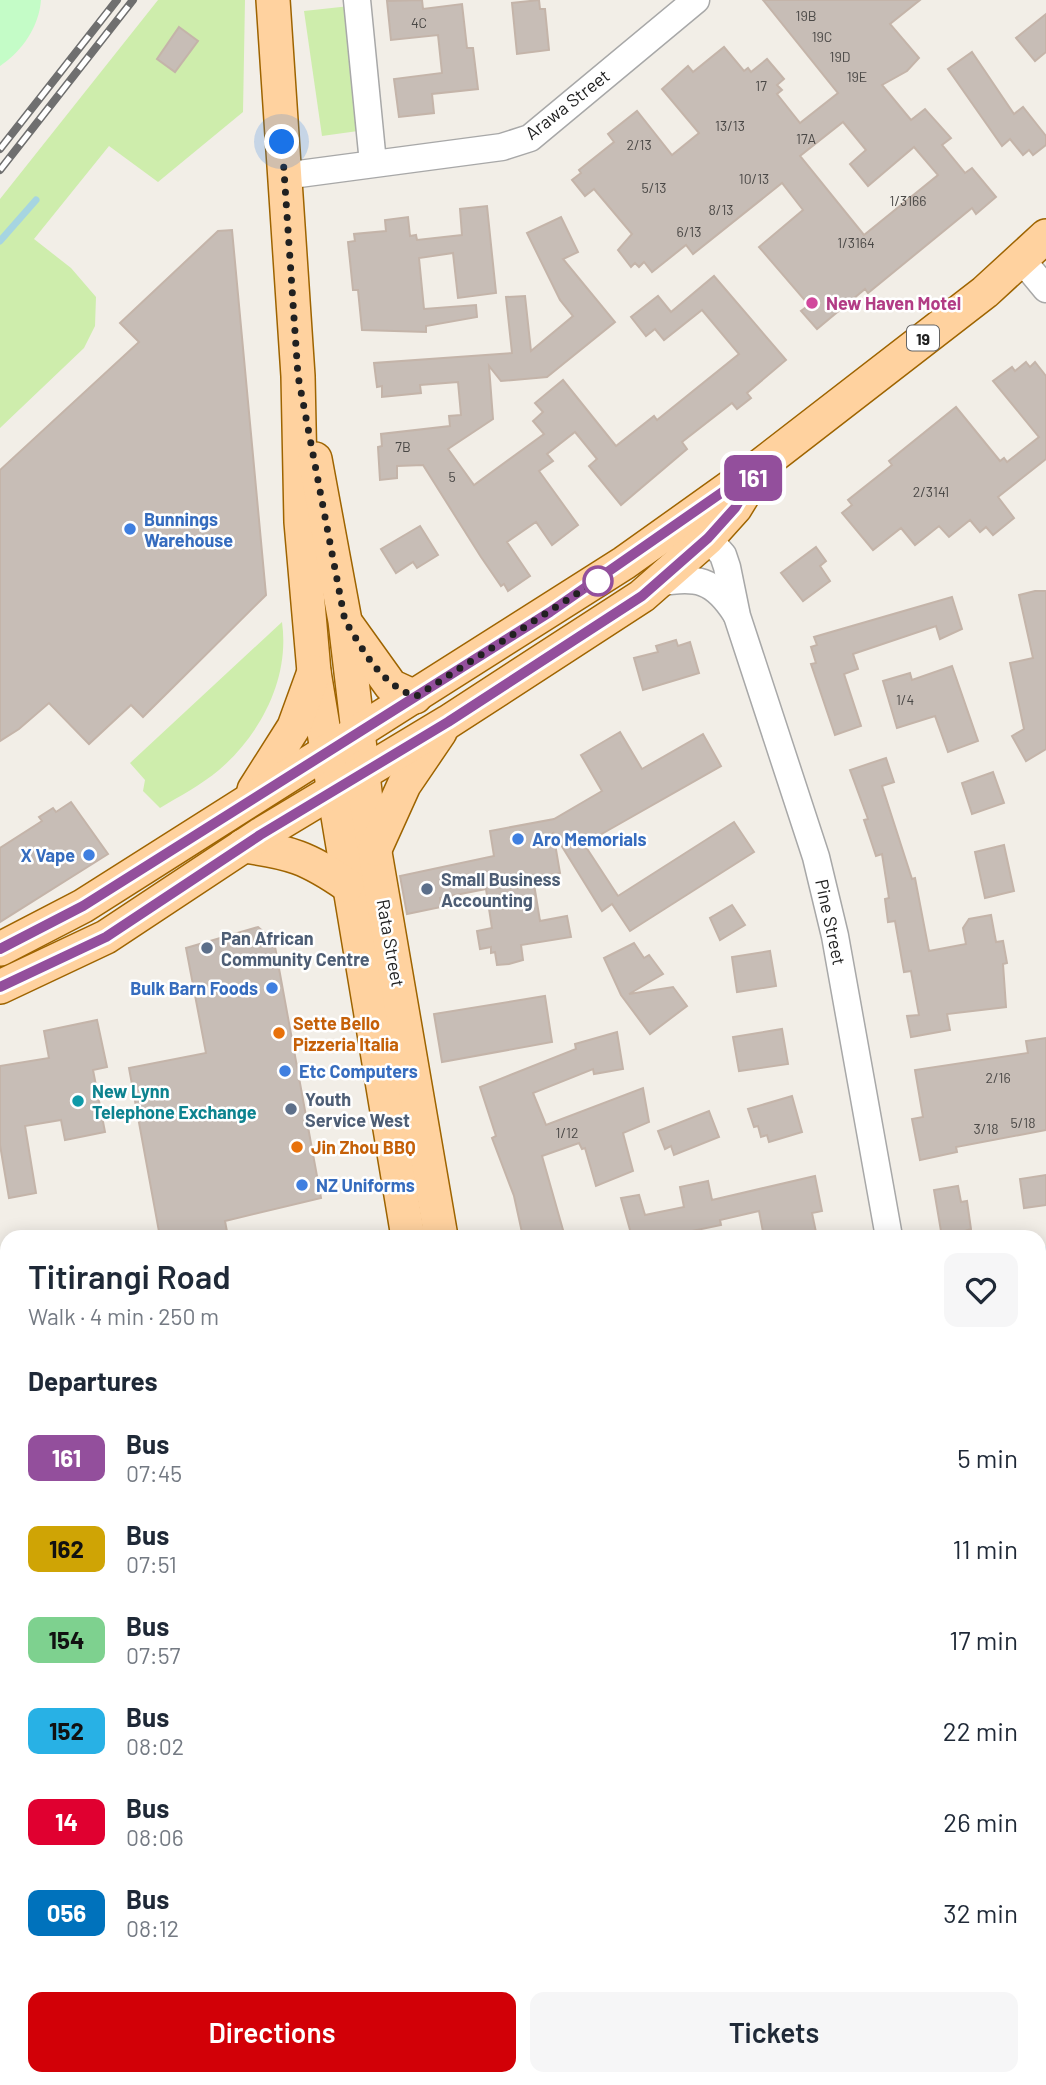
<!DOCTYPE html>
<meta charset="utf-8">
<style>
body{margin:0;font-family:Barlow,sans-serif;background:#f6f6f7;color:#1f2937;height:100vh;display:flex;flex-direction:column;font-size:26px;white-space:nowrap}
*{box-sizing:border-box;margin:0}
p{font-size:23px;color:#747a83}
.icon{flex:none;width:38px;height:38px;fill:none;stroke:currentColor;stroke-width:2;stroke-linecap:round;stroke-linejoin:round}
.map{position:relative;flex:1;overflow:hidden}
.sheet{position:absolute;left:0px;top:1230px;width:1046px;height:856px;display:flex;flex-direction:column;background:#fff;border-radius:21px 21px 0 0;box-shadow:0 4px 18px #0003}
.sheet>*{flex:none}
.badge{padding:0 14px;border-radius:10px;font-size:24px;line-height:46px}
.you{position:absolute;width:35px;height:35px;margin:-18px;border:5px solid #fff;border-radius:50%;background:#1a73e8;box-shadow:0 0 0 10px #1a73e833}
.map>.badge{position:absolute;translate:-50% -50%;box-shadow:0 0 0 4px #fff}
h2{padding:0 28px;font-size:26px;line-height:63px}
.round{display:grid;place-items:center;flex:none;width:74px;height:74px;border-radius:14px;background:#f6f6f7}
.head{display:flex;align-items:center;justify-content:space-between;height:119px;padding:0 28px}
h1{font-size:33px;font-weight:600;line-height:52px}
.action{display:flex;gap:14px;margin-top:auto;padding:14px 28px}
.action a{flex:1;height:80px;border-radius:14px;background:#d20007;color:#fff;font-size:28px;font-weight:600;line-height:80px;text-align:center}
.action a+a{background:#f6f6f7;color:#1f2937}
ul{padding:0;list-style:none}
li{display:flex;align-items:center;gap:21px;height:91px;padding:0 28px}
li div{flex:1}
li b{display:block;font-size:26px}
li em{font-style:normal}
li .badge{min-width:77px;font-weight:700;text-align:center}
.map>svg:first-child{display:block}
.grass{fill:#ceedac}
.forest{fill:#add39b}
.park{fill:#c4fcc7}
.water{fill:#a6d5e1}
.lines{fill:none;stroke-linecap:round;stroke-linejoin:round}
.stream{stroke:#a6d5e1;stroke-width:7}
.building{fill:#c7bdb6;stroke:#c4b4a9;stroke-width:2;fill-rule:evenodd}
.minor-casing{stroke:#a8a8a8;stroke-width:29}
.major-casing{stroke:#9e6400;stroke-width:36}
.minor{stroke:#fff;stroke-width:26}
.major{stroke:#ffd29f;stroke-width:33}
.rail-casing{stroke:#6f6f6f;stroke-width:8}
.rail{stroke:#fff;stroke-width:5;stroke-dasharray:16;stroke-linecap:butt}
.line-casing{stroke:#fff;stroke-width:16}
.line{stroke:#934f9c;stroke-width:10}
.walk{stroke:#212121;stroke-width:7;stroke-dasharray:0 12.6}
.hotel-dot{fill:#d1479c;stroke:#fff;stroke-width:2.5}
.shop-dot{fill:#3f7fe0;stroke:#fff;stroke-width:2.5}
.stop-dot{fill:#fff;stroke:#934f9c;stroke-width:3.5}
.service-dot{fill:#5c6f8a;stroke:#fff;stroke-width:2.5}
.food-dot{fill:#e8710a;stroke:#fff;stroke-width:2.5}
.culture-dot{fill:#0f9aa8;stroke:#fff;stroke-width:2.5}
.labels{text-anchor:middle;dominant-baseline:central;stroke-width:5;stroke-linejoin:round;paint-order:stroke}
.number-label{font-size:14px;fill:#4a4846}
.shield{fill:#fff;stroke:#646464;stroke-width:2}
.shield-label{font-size:16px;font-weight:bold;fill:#212121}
.street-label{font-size:18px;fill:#212121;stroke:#fff}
.hotel-label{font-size:18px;font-weight:bold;fill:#b23c85;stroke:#fff;text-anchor:start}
.shop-label{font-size:18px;font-weight:bold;fill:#366cbe;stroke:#fff;text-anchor:start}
.service-label{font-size:18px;font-weight:bold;fill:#4e5e75;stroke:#fff;text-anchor:start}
.food-label{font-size:18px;font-weight:bold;fill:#c56008;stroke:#fff;text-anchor:start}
.culture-label{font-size:18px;font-weight:bold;fill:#0d838f;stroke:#fff;text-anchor:start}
</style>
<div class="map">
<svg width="1046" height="2085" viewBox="0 0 1046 2085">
<rect width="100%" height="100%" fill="#f2eee7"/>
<g class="grass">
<path d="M158 0H245L243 112 158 182 109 146 34 239 71 268 96 297 95 326 84 348 0 428V199Z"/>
<path d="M350 6 358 131 322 136 304 11Z"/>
<path d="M282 622C290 678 261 734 219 770 201 785 180 796 160 808L143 791 145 780 130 763Z"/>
</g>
<g class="forest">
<path d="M0 1802 7 1804V1925L0 1924Z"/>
<path d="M0 1966 7 1969V2079H70L72 2085H0Z"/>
</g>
<g class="park">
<path d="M0 0H41C39 27 22 51 0 66Z"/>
<path d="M135 2079H168V2085H131Z"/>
<path d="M766 2079H873L882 2085H767Z"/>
</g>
<g class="water">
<path d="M0 1924 7 1925V1969L0 1966Z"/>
<path d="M74 2079H131L129 2085H75Z"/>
</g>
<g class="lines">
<g class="stream">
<path d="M0 241 36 200"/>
<path d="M1040 1251 1046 1250"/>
</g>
</g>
<g class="building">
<path d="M422 0 423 9 462 4 467 48H473L478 89 432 94 434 113 399 117 394 79 442 73 438 35 391 40 387 1Z"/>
<path d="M539 0 540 9H545L549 50 517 54 512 3Z"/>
<path d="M763 0H920L890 24 919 58 907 71 882 85 911 120 925 109 951 138 942 145 965 173 972 168 996 197 976 214 972 208 868 293 865 289 817 329 801 311 809 305 759 247 803 210 782 183 693 254 686 245 652 272 644 262 639 267 635 263 631 267 618 250 632 234 594 189 585 196 572 180 581 173 579 170 614 142 608 134 637 111 672 155 699 133 662 89 688 66 693 72 724 47 744 71 748 68 751 72 767 59 784 79 777 85 782 90 777 94 800 123 838 93ZM843 122 866 150 850 164 868 186 914 147 938 175 864 235 800 156Z"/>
<path d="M1046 14V52L1035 61 1016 38Z"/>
<path d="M179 27 198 41 175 72 157 59Z"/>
<path d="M972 52 1014 114 1023 107 1046 136V145L1033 155 1029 150 1023 155 1010 139 1002 146 948 69Z"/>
<path d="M487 206 496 293 458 298 453 253 419 258 424 309 476 305 477 317 426 326V332L362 330 358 290H353L348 242 355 241 354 234 386 231 385 220 408 217 410 236 416 235 417 240 462 235 460 209Z"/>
<path d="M561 217 578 252 563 259 615 322 547 377 501 381 489 366 493 419 448 449 474 485 544 434 533 421 543 412 535 403 563 380 616 446 654 416 657 420 739 354 702 310 664 340 655 329 646 336 631 317 658 296 671 312 714 276 786 360 747 393 751 398 737 409 732 403 682 442 687 449 621 505 589 466 597 459 575 432 547 454 553 461 539 471 578 525 552 545 536 522 507 542 530 576 508 591 504 584 501 586 481 557 423 465 397 466V478L380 480 378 447 382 446 381 434 450 426 449 416 461 415 458 382 420 385 421 393 382 397V386L377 387 374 363 512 353 506 297 525 296 531 351 573 316 560 300 527 233Z"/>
<path d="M232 230 266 595 143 717 131 705 89 744 49 703 19 729 0 741V470L139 342 120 323 218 231Z"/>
<path d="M1026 362 1030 367 1035 362 1046 376V459L998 497 1014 518 993 535 986 527 980 532 970 520 949 537 939 526 915 545 901 528 873 550 842 513 852 505 848 500 892 465 889 461 956 407 1000 461 1004 458 1007 462 1039 437 993 381 1012 367 1015 371Z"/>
<path d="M420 526 438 555 417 568 413 562 396 573 381 549Z"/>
<path d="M816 547 826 561 820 566 830 581 803 601 781 573Z"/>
<path d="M1035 591H1046V749L1026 761 1012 736 1024 729 1010 663 1033 658 1019 595Z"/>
<path d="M952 597 962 629 940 639 936 626 853 654 858 669 844 674 861 726 835 735 811 664 816 663 811 647 817 645 814 637Z"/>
<path d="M676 640 678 646 690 642 699 673 643 690 634 658 658 652 656 646Z"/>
<path d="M952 666 978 741 948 752 935 716 897 728 883 681 910 673 912 680Z"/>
<path d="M620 732 642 769 703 734 721 766 584 844 618 896 734 822 754 852 630 931 612 904 602 911 553 832 560 873 533 878 540 921 567 916 571 937 521 945 523 960 509 964 497 965 495 952 491 953V947L480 949 477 931 492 928 486 889 440 898 441 907 407 914 400 876 494 856 490 831 554 819 602 791 581 755Z"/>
<path d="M886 758 894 782 882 786 912 879 915 878 929 951 966 944 963 928 969 919 991 915 996 942 1003 941 1007 963 1003 964 1006 1007 947 1014 950 1030 911 1037 907 1016 919 1015 911 971 904 972 895 921 888 922 885 899 889 898 882 854 876 856 864 820 868 819 850 770Z"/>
<path d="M993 772 1004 803 972 814 962 783Z"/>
<path d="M71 802 108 854 0 922V848L42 821 39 817 53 808 56 812Z"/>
<path d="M1004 845 1014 891 985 898 975 852Z"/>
<path d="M732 905 745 925 720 940 710 918Z"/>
<path d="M258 927 274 941 321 1198 225 1221 228 1237H160L129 1068 206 1053 186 948Z"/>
<path d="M634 943 644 958 649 955 663 974 629 994 673 987 687 1006 650 1034 621 995 604 958Z"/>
<path d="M770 951 776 986 737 992 732 957Z"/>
<path d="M545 996 552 1042 442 1062 434 1014Z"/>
<path d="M97 1020 107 1067 93 1070 105 1132 65 1140 61 1120 25 1126 36 1193 9 1198 0 1145V1066L49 1058 44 1031Z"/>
<path d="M782 1029 788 1064 739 1071 733 1037Z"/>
<path d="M617 1032 623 1069 594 1074 593 1069 533 1093 546 1125 643 1088 649 1122 623 1133 633 1171 596 1186 585 1148 582 1149 579 1143 542 1156 565 1237H523L514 1196 492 1138 496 1136 480 1087 576 1049 575 1044Z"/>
<path d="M1046 1038V1130L956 1147 957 1152 920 1160 912 1119 923 1117 915 1070 1028 1053 1026 1041Z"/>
<path d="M792 1096 802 1132 769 1142 767 1135 761 1137 758 1126 754 1127 748 1109Z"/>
<path d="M709 1111 719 1137 674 1155 671 1146 665 1149 658 1131Z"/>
<path d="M1046 1175V1205L1024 1208 1020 1179Z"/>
<path d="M815 1176 822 1211 812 1213 817 1237H764L759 1211 720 1220 721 1225 663 1237H632L621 1198 639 1195 645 1215 684 1207 680 1187 708 1181 712 1200Z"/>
<path d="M958 1186 961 1202 967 1201 971 1229 965 1231 966 1234 942 1237 934 1190Z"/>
</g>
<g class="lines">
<g class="minor-casing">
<g id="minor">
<path d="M357 0 373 163"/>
<path d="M284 176 502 147 530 138 696 0"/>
<path d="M1022 260 1046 289"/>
<path d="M708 538 723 555 727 567 737 616 816 857 835 936 889 1237"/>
<path d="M658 583C696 576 714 579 736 614"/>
<path d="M1040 1521 1046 1519"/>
<path d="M1040 1805 1046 1809"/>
<path d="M412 2085 441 2079"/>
</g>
</g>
<g class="major-casing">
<g id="major">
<path d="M273 0 298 376 301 522 314 672 408 1237"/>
<path d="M315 459 345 621 366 800 441 1237"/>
<path d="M348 626 391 686 415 697"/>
<path d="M254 790 294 727 314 672"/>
<path d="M243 846C290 852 308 858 347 885"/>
<path d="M375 849 404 785 440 732"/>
<path d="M0 949 83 906 624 563 760 466 985 292 1046 236"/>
<path d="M0 987 106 937 260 835 448 722 642 596 708 538 735 508 756 474"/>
<path d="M583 2079 584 2085"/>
</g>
</g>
<use href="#minor" class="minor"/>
<use href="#major" class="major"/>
<g class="rail-casing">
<g id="rail">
<path d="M0 149 117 0"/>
<path d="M0 170 133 0"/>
</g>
</g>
<use href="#rail" class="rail"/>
</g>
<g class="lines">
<g class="line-casing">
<path id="line" d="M0 949 83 906 550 612 760 466 735 508 708 538 642 596 448 722 260 835 106 937 0 987"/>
</g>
<use href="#line" class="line"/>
<path class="walk" d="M282 142 298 376 345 621C367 655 377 680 415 697L606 575 598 581"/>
</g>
<circle class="hotel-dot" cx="812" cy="303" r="7"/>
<g class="shop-dot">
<circle cx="130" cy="529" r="7"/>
<circle cx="518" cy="839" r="7"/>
<circle cx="89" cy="855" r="7"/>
<circle cx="272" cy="988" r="7"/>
<circle cx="285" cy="1071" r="7"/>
<circle cx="302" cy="1185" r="7"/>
</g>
<circle class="stop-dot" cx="598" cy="581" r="14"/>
<g class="service-dot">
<circle cx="427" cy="889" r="7"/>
<circle cx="207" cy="948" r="7"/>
<circle cx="291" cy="1109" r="7"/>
</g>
<g class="food-dot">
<circle cx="279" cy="1033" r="7"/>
<circle cx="297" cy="1147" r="7"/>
</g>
<circle class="culture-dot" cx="78" cy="1101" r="7"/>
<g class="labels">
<g class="number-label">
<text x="806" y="15">19B</text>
<text x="419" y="22">4C</text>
<text x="822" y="36">19C</text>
<text x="840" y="56">19D</text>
<text x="857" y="76">19E</text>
<text x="761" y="85">17</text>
<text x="730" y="125">13/13</text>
<text x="806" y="138">17A</text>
<text x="639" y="144">2/13</text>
<text x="754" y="178">10/13</text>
<text x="654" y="187">5/13</text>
<text x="908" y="200">1/3166</text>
<text x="721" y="209">8/13</text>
<text x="689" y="231">6/13</text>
<text x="856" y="242">1/3164</text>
<text x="403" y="446">7B</text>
<text x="452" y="476">5</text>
<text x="931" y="491">2/3141</text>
<text x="905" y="699">1/4</text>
<text x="998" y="1077">2/16</text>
<text x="1023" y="1122">5/18</text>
<text x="986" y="1128">3/18</text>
<text x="567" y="1132">1/12</text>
</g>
<rect class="shield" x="907" y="325.5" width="32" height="25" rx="5"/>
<g class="shield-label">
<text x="923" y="338">19</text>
</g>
<g class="street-label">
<text transform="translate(567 104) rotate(-38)">Arawa Street</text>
<text transform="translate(831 922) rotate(78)">Pine Street</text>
<text transform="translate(391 943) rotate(80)">Rata Street</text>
</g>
<g class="hotel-label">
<text x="826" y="303">New Haven Motel</text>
</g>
<g class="shop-label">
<text x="144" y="519">Bunnings<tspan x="144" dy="21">Warehouse</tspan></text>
<text x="532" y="839">Aro Memorials</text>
<text x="75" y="855" text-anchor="end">X Vape</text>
<text x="258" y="988" text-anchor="end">Bulk Barn Foods</text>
<text x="299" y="1071">Etc Computers</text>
<text x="316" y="1185">NZ Uniforms</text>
</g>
<g class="service-label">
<text x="441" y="879">Small Business<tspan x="441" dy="21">Accounting</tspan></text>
<text x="221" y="938">Pan African<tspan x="221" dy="21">Community Centre</tspan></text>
<text x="305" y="1099">Youth<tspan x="305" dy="21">Service West</tspan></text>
</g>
<g class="food-label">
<text x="293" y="1023">Sette Bello<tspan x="293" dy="21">Pizzeria Italia</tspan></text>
<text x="311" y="1147">Jin Zhou BBQ</text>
</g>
<g class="culture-label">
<text x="92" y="1091">New Lynn<tspan x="92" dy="21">Telephone Exchange</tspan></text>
</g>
</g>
</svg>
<div class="you" style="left:282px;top:142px"></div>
<b class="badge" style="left:753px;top:478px;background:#934f9c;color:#fff">161</b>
<section class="sheet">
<div class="head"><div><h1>Titirangi Road</h1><p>Walk · 4 min · 250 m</p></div><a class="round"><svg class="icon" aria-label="heart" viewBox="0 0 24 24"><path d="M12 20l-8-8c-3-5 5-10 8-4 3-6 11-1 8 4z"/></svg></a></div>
<h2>Departures</h2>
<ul>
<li><span class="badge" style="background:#934f9c;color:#fff">161</span><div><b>Bus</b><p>07:45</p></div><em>5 min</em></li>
<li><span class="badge" style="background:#cfa405;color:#111">162</span><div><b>Bus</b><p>07:51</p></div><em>11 min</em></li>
<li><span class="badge" style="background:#7ed18f;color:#111">154</span><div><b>Bus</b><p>07:57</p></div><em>17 min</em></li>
<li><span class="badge" style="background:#28b1e5;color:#111">152</span><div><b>Bus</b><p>08:02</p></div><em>22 min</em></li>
<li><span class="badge" style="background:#e00030;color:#fff">14</span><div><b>Bus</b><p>08:06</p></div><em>26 min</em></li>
<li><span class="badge" style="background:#0072bc;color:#fff">056</span><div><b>Bus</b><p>08:12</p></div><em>32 min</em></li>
</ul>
<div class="action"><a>Directions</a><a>Tickets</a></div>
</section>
</div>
